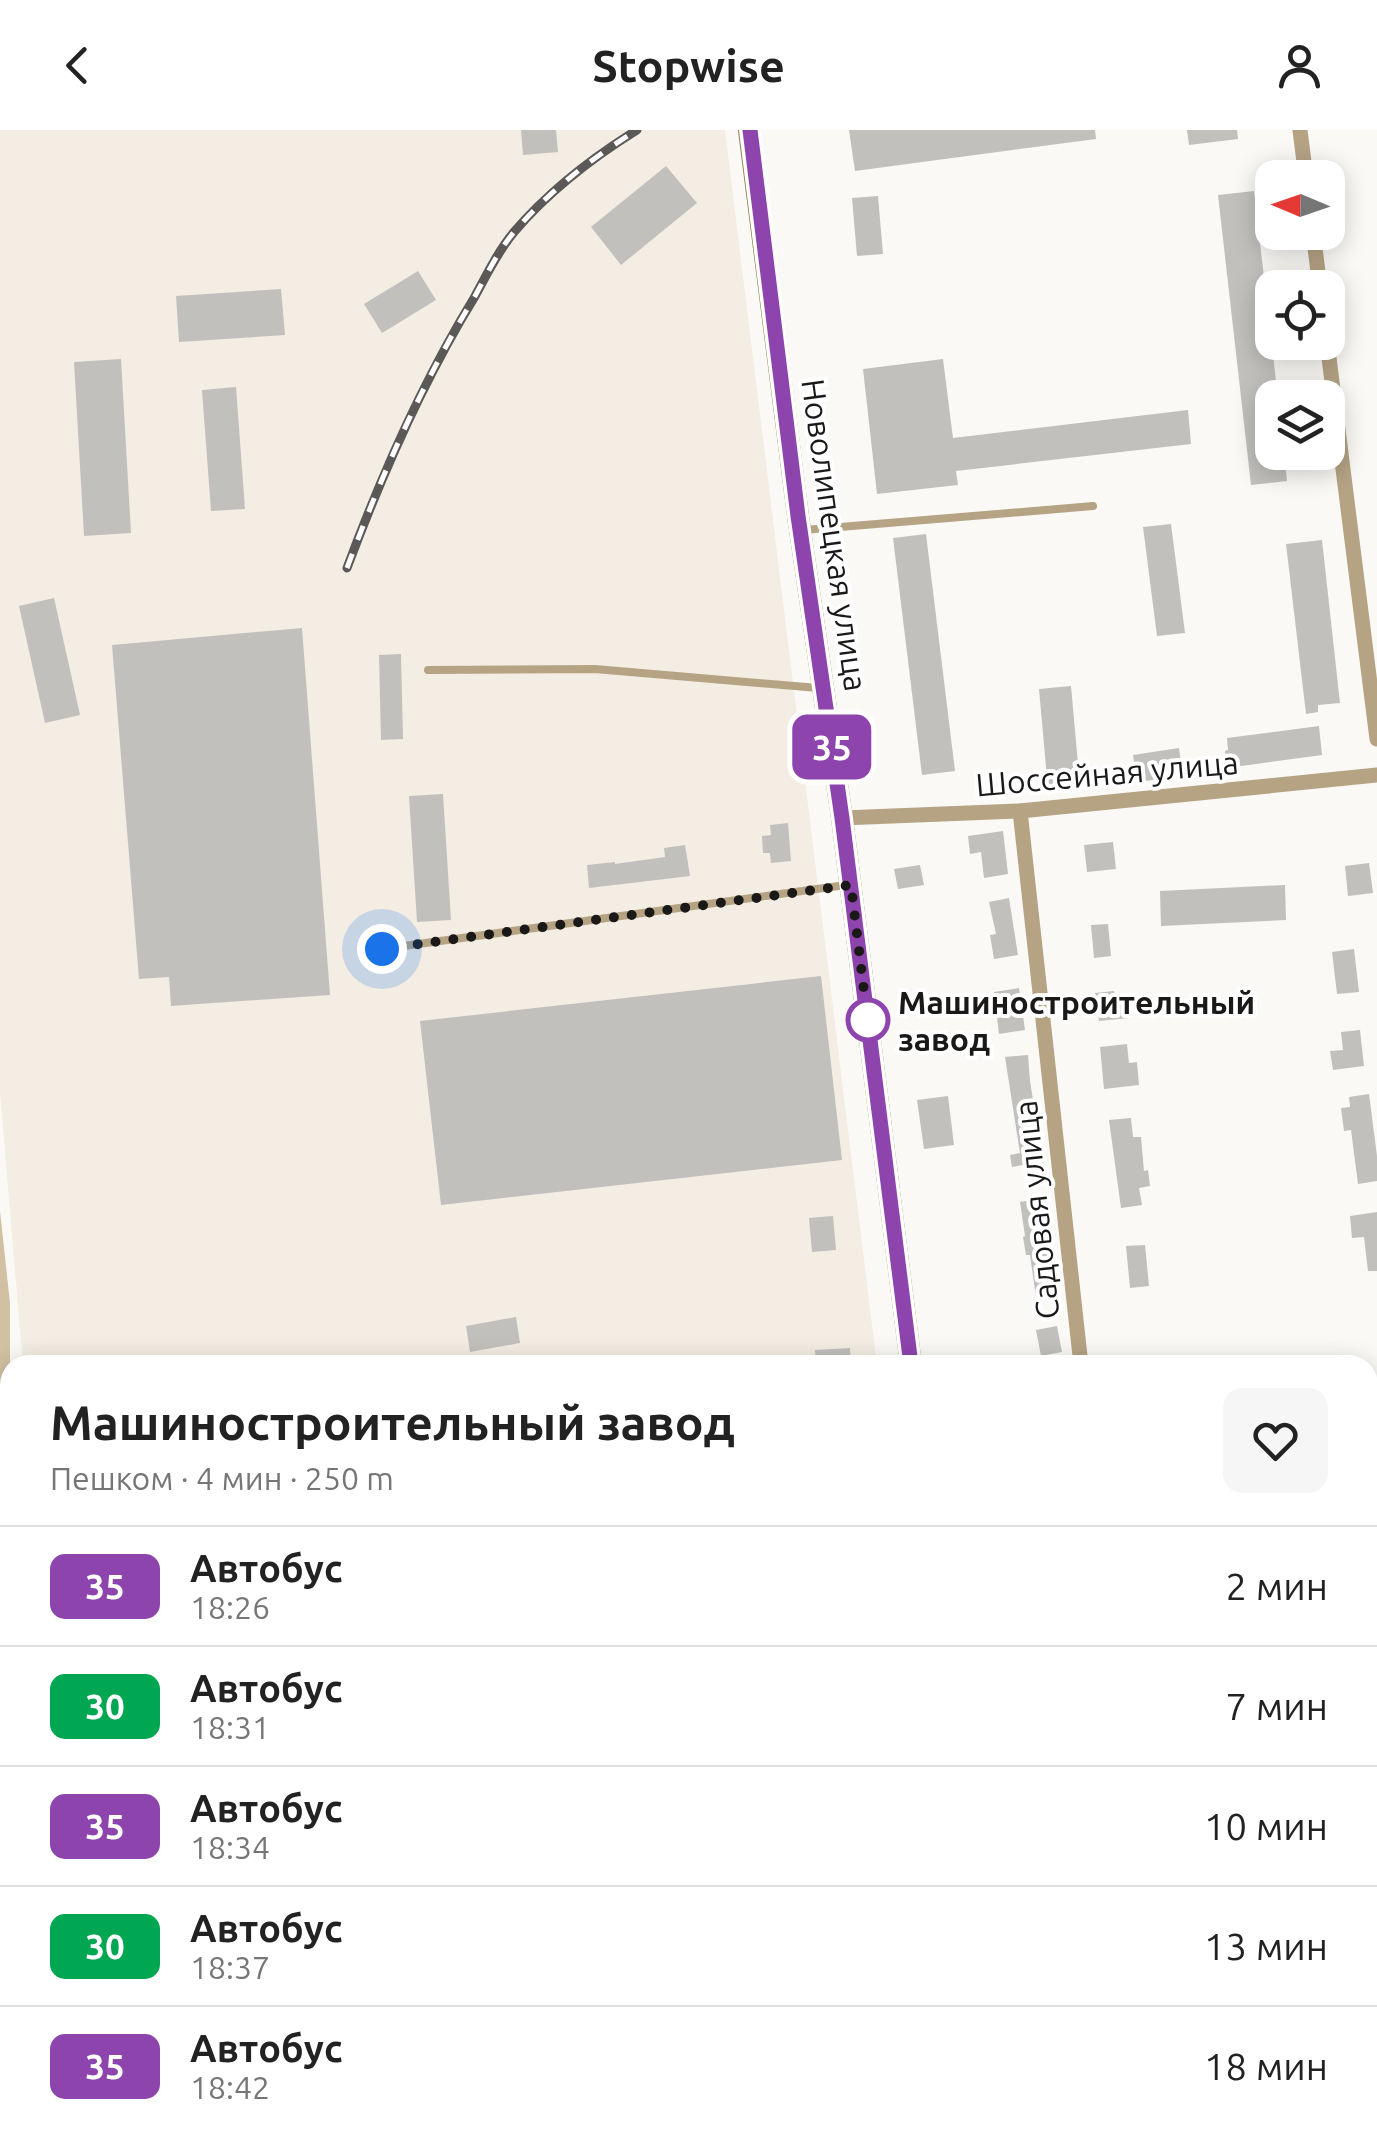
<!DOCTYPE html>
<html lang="ru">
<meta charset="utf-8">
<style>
body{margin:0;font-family:Ubuntu,sans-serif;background:#f6f6f6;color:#222;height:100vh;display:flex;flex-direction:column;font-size:38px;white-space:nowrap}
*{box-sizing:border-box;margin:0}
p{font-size:32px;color:#767676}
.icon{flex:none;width:55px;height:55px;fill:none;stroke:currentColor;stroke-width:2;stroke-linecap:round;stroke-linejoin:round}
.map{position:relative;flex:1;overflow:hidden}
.sheet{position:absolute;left:0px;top:1225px;width:1378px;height:790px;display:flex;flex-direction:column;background:#fff;border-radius:30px 30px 0 0;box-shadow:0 5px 25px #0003}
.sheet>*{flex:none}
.badge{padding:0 20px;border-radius:15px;font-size:35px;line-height:65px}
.needle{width:65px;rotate:272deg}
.fabs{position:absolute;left:1255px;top:30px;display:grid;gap:20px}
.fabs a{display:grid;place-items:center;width:90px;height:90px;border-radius:20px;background:#fff;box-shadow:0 5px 25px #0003;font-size:50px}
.you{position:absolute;width:50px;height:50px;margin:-25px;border:8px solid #fff;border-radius:50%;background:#1a73e8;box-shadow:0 0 0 15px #1a73e833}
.map>.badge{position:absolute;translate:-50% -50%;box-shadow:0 0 0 5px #fff}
.round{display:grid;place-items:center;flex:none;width:105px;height:105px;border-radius:20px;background:#f6f6f6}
.headline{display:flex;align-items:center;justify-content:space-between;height:170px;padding:0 50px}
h1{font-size:48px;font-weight:600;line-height:75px}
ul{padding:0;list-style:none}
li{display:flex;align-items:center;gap:30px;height:120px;padding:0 50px;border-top:2px solid #e0e0e0}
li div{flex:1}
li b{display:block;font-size:38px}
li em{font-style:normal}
li .badge{min-width:110px;font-weight:700;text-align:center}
header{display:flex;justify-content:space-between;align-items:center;height:130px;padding:0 50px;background:#fff;font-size:45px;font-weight:600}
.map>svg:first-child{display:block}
.built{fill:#f3ede3}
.forest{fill:#d1c0a1}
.building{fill:#c2c0bd}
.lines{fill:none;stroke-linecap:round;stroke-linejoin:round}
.lane{stroke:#b5a384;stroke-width:8}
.street{stroke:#b5a384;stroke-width:15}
.secondary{stroke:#937a4b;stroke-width:22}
.rail-casing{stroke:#5b5958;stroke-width:9}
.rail{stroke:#fff;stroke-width:5;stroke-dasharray:15;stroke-linecap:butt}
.line-casing{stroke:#fff;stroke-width:22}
.line{stroke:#8e44ad;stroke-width:15}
.walk{stroke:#1a1918;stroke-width:10;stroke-dasharray:0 18}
.stop-dot{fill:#fff;stroke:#8e44ad;stroke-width:5}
.labels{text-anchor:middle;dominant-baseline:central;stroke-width:8;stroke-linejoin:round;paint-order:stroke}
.street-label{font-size:32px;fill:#1a1918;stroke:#fff}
.stop-label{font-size:32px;font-weight:bold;fill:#1a1918;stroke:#fff;text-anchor:start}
</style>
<header><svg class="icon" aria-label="back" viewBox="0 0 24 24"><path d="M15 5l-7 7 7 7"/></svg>Stopwise<svg class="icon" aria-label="person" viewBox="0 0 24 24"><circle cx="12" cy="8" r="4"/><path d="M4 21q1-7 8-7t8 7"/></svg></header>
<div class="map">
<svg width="1377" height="2015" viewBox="0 0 1377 2015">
<rect width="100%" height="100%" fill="#fbf9f6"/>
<g class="built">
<path d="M0 0H725L877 1235H23L0 962Z"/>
<path d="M319 2005H953L954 2015H320Z"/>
</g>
<path class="forest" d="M0 1081 10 1173V1822L0 1776Z"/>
<g class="building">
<path d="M521 0H556L558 22 523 25Z"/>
<path d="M849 0H1095L1096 9 855 41Z"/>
<path d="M1187 0H1237L1238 9 1189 15Z"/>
<path d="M666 36 697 73 621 135 591 97Z"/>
<path d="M1254 61 1278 268H1272V322H1284L1287 351 1251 355 1218 65Z"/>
<path d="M878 66 883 124 857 126 852 68Z"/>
<path d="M418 141 436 170 382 203 364 174Z"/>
<path d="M281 159 285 205 179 212 176 166Z"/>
<path d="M121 229 131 403 84 406 74 232Z"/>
<path d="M943 229 953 308 1188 280 1191 314 956 341 958 355 877 364 863 239Z"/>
<path d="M236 257 245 379 211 381 202 260Z"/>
<path d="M1171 394 1185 503 1157 506 1143 397Z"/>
<path d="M926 404 955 641 922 645 893 408Z"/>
<path d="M1322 410 1340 573 1318 575V582L1306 584 1286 414Z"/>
<path d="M54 468 80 585 45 593 19 476Z"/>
<path d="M302 498 330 865 171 876 169 847 139 849 112 515Z"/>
<path d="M401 524 403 609 381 610 379 525Z"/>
<path d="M1071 556 1080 656 1048 659 1039 559Z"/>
<path d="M1319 596 1322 625 1227 638 1225 621 1228 620 1227 608Z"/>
<path d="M1179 618 1183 646 1137 652 1133 625Z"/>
<path d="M443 664 451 790 417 792 409 666Z"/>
<path d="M788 693 791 731 771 733 770 723H763L762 706 771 705 770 695Z"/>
<path d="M1003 701 1008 744 984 748 981 722 970 724 968 706Z"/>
<path d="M1113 712 1116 739 1087 742 1084 715Z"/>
<path d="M685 715 690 746 589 758 587 735 615 732V734L665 727 664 718Z"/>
<path d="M1369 733 1373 763 1348 766 1345 736Z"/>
<path d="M920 735 924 755 898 759 894 739Z"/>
<path d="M1285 755 1286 790 1161 796 1160 761Z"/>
<path d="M1009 768 1018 825 994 829 990 805 996 804 989 772Z"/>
<path d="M1108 794 1111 826 1094 828 1091 795Z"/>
<path d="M1354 819 1359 862 1337 864 1332 822Z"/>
<path d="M821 846 842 1030 441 1075 420 891Z"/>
<path d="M1019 858 1025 900 999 904 994 862Z"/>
<path d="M1114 861 1116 874 1128 873 1129 888 1099 891 1095 863Z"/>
<path d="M1360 900 1364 936 1333 940 1330 921 1343 920 1341 902Z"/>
<path d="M1127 914 1129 933 1137 932 1139 955 1104 959 1100 917Z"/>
<path d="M1028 925 1030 951 1044 1038 1024 1041 1023 1035 1012 1037 1010 1025 1020 1023 1005 927Z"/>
<path d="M1369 964 1377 1026V1051L1358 1054 1351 1000 1344 1001 1341 978 1350 977 1349 967Z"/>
<path d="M948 966 954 1015 924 1019 917 970Z"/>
<path d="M1131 988 1133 1007H1141L1144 1041 1148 1040 1150 1056 1139 1058 1142 1075 1121 1078 1109 990Z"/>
<path d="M1043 1068 1053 1120 1050 1121 1056 1164 1036 1167 1030 1125H1026L1023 1107 1025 1106 1020 1072Z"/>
<path d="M1377 1082V1141H1368L1364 1107 1352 1108 1350 1086Z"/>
<path d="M833 1086 836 1120 812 1122 809 1088Z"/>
<path d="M1145 1115 1149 1156 1130 1158 1126 1116Z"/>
<path d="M516 1187 520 1213 470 1222 466 1196Z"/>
<path d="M1057 1196 1062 1222 1041 1226 1036 1200Z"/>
<path d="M850 1218 851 1235H816L815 1220Z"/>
</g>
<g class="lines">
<g class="lane">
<path d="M804 400 1093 376"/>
<path d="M428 540 595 539 818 558"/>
<path d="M382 819 846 755"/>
<path d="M92 2005V2015"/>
<path d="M554 2005 555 2015"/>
<path d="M777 2015 833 2010 834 2015"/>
</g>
<g class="street">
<path d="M1300 0 1306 48"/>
<path d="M1313 102 1320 158"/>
<path d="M1327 212 1377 609"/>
<path d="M1020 681 1081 1235"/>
<path d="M842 688 1020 681 1377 645"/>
<path d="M1368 1497 1377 1496"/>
<path d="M288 2005 289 2015"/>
<path d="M1173 2005 1174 2015"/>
</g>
<g class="secondary">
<path d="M749 0 798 386 842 688 911 1235"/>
<path d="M991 2005 992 2015"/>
</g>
<g class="rail-casing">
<path id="rail" d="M347 438C382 344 422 253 474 168 486 146 498 121 514 102 549 61 592 28 637 0"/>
</g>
<use href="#rail" class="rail"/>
</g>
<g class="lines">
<g class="line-casing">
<path id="line" d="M750 0 798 386 842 688 911 1235"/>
</g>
<use href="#line" class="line"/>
<path class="walk" d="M382 819 851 755 869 902 868 890"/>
</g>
<circle class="stop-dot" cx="868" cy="890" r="20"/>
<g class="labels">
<g class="street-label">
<text transform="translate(835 405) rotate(82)">Новолипецкая улица</text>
<text transform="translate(1107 643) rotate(-5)">Шоссейная улица</text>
<text transform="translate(1036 1080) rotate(-96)">Садовая улица</text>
</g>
<g class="stop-label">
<text x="898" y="872">Машиностроительный<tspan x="898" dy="37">завод</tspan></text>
</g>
</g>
</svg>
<div class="fabs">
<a><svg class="needle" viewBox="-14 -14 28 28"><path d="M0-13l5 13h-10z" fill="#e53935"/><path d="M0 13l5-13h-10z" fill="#767676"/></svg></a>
<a><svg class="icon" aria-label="locate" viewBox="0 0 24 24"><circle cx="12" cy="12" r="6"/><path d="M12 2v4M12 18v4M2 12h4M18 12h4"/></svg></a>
<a><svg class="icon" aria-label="layers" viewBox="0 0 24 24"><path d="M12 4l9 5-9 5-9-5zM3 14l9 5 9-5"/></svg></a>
</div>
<div class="you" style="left:382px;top:819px"></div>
<b class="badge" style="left:832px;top:617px;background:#8e44ad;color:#fff">35</b>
<section class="sheet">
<div class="headline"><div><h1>Машиностроительный завод</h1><p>Пешком · 4 мин · 250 m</p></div><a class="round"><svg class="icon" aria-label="heart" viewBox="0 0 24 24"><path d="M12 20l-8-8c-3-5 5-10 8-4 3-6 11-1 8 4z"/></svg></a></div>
<ul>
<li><span class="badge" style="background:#8e44ad;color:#fff">35</span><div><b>Автобус</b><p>18:26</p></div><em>2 мин</em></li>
<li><span class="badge" style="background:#00a651;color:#fff">30</span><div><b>Автобус</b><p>18:31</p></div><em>7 мин</em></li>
<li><span class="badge" style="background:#8e44ad;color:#fff">35</span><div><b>Автобус</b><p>18:34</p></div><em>10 мин</em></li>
<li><span class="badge" style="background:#00a651;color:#fff">30</span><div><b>Автобус</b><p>18:37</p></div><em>13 мин</em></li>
<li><span class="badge" style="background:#8e44ad;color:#fff">35</span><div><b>Автобус</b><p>18:42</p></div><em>18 мин</em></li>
</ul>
</section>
</div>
